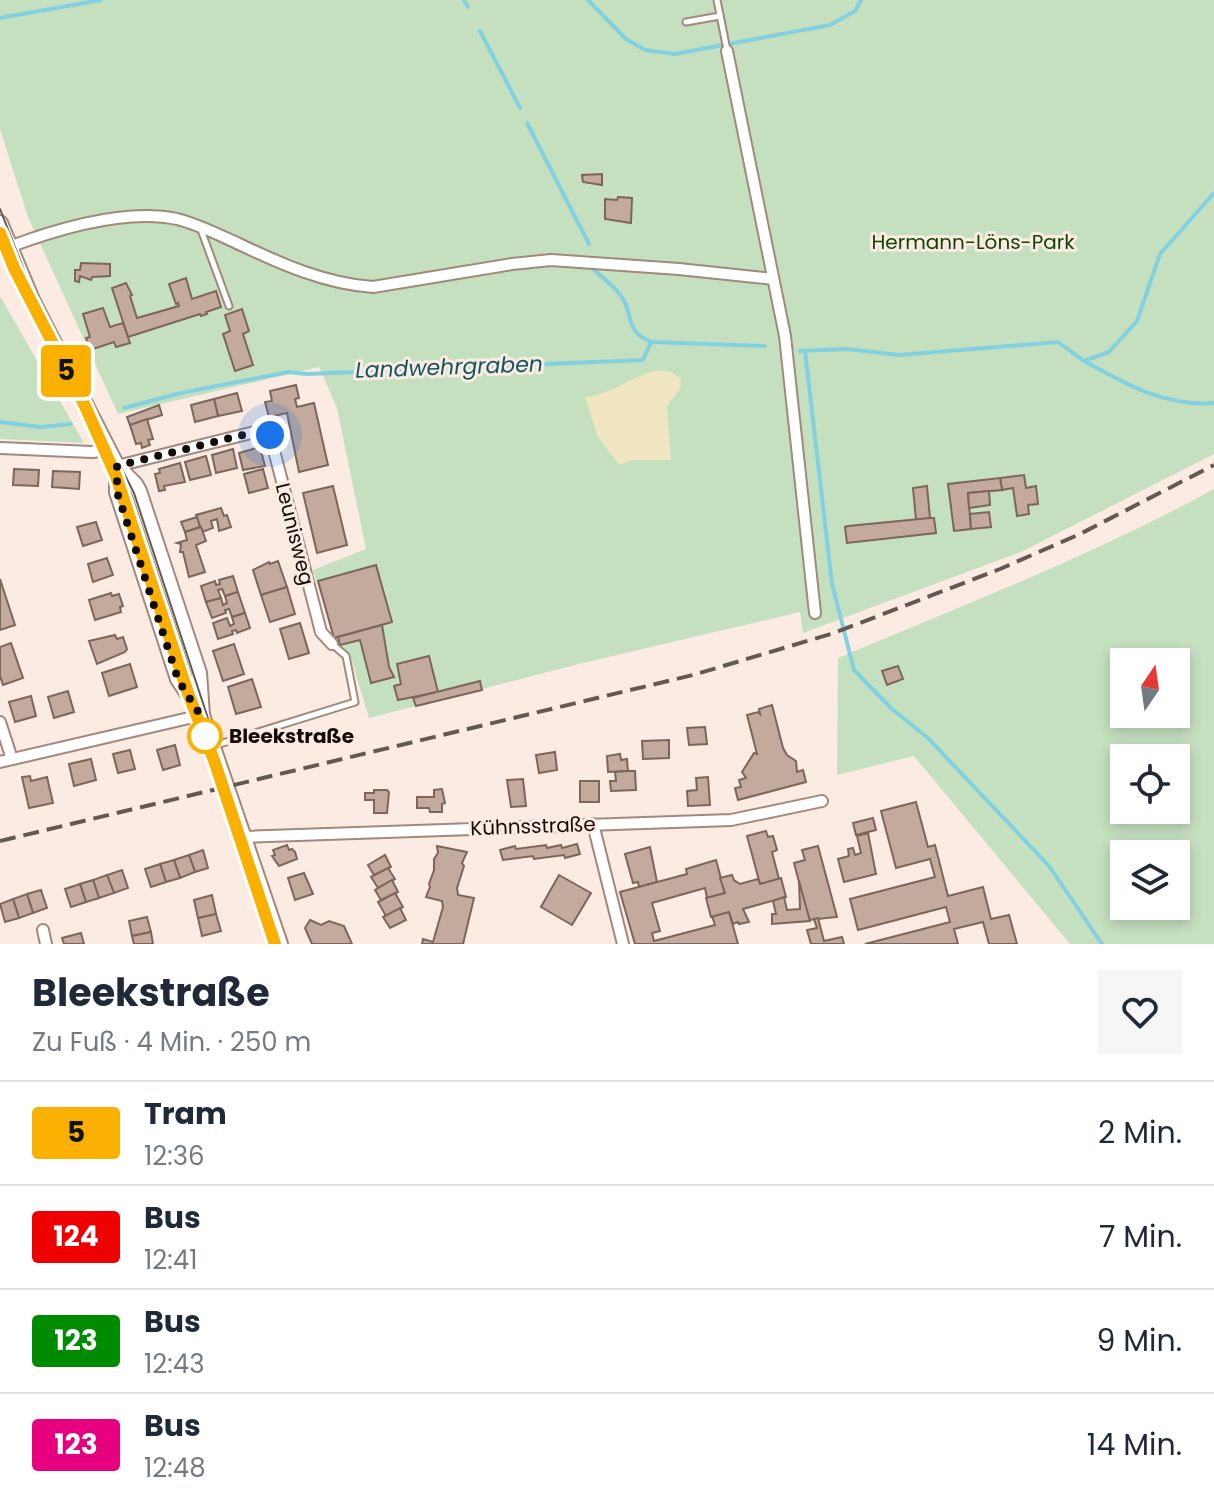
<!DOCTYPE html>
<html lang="de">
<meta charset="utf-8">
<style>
body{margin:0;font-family:Poppins,sans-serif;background:#f6f6f7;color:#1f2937;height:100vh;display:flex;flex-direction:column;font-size:30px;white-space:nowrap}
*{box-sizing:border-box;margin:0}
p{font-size:26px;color:#747a83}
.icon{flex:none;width:44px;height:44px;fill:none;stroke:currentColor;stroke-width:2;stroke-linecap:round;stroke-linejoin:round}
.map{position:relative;height:944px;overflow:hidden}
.panel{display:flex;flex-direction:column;background:#fff;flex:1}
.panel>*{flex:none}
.badge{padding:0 16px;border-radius:6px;font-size:28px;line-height:52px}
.needle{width:52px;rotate:13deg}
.tools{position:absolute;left:1110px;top:648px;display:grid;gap:16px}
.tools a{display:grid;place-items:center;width:80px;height:80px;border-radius:0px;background:#fff;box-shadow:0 4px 12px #0003;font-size:40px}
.you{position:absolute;width:40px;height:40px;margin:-20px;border:6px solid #fff;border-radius:50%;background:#1a73e8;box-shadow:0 0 0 12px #1a73e833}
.map>.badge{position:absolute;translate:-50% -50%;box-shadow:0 0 0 4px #fff}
.round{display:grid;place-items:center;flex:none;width:84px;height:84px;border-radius:0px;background:#f6f6f7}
.headline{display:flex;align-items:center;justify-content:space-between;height:136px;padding:0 32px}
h1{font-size:38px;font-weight:700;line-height:60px}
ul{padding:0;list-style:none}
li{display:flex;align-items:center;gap:24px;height:104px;padding:0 32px;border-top:2px solid #e0e1e3}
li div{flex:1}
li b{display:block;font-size:30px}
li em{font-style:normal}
li .badge{min-width:88px;font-weight:700;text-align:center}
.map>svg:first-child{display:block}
.green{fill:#c4e0bf;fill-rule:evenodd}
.sand{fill:#efe5c0}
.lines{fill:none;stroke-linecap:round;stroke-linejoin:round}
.stream{stroke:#83d1e0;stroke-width:4}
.building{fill:#c3aa9c;stroke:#7d6659;stroke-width:2}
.service-casing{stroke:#a1897c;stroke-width:9}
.minor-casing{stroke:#a1897c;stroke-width:14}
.secondary-casing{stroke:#a1897c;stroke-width:18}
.service{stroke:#fff;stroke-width:5}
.minor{stroke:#fff;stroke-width:10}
.secondary{stroke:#fff;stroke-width:14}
.tram{stroke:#645952;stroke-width:2}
.rail{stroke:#645952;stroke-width:4;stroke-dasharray:16 8;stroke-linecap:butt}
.line-casing{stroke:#fff;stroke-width:18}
.line{stroke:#f9b000;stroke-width:12}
.walk{stroke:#130b06;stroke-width:8;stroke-dasharray:0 14.4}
.stop-dot{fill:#fff;stroke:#f9b000;stroke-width:4}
.labels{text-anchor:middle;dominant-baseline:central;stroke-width:6;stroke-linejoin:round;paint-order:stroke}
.park-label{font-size:20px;fill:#0e4501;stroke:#fbebe2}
.street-label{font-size:20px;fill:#130b06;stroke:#fbebe2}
.stop-label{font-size:20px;font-weight:bold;fill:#130b06;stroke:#fbebe2;text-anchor:start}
.water-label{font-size:22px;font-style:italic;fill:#135661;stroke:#fbebe2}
</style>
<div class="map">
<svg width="1214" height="944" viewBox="0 0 1214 944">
<rect width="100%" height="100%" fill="#fbebe2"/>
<g class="green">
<path d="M0 0H1214V454L1021 552 803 633 800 612 583 663 369 718 350 655 337 646 313 570 366 549 337 408 319 367 118 414 28 217 0 129Z"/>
<path d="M0 296 84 443 0 439Z"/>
<path d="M1214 489V944H1070L914 756 837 775 838 658C965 605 1093 555 1214 489ZM1124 662H1176V714H1124ZM1124 758H1176V810H1124ZM1124 854H1176V906H1124Z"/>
</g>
<path class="sand" d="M661 370 672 372 681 379 680 389 667 406 671 460H632L619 465 598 437 585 397C613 395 633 374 661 370Z"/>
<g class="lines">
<g class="stream">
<path d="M464 0 468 7"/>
<path d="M588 0 626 39 645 50 675 54 830 25 855 11 861 0"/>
<path d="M0 18 101 0"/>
<path d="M480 31 520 108"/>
<path d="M527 123 589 244"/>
<path d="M593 269C602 277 614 286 621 296 635 315 623 330 651 342"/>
<path d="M800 351 847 349 899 355 1058 342 1084 361 1109 352 1137 321 1160 254 1214 193"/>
<path d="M805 351 832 584 854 670 892 709 928 738 1049 866 1102 944"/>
<path d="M1086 362C1127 385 1166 407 1214 403"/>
<path d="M124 408 181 393 288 372 307 374 643 360 651 342 765 346"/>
<path d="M0 422 40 427 71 424"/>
</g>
</g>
<g class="building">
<path d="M602 174V185L583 182 582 175Z"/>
<path d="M618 197 632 198 631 223 605 219V199L617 200Z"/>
<path d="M81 263 110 264V276L92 277 91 280 80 276 79 282 75 281V270H80Z"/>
<path d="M186 278 192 299 216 291 221 307 206 312 207 314 201 316 200 314 128 337 112 288 126 283 132 295 130 296 137 318 179 306 178 303 176 304 169 284Z"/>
<path d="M103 308 110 327 123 323 130 343 116 347 114 342 90 350 86 338 90 337 83 314Z"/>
<path d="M242 309 249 331 243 334 253 365 235 371 223 334 230 331 225 315Z"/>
<path d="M296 385 299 398 295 399 297 407 314 403 328 465 299 472 287 413 269 417 265 402 272 401 270 391Z"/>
<path d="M237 393 242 411 218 416 214 399Z"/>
<path d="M214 399 218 416 195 422 191 405Z"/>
<path d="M159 405 162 415 130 425 127 417Z"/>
<path d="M147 419 153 439 148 440 150 445 142 448 141 443 136 444 130 425Z"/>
<path d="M260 447 265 466 243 470 239 453Z"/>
<path d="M233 449 237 468 216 473 212 455Z"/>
<path d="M206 456 211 475 190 480 185 462Z"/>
<path d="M180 463 185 482 164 486 165 490 159 491 155 474 160 473 159 469Z"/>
<path d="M14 469 39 470 38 486 13 485Z"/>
<path d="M263 469 268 488 249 493 244 474Z"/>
<path d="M53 471 80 472 79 489 52 487Z"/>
<path d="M1024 475 1026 488 1036 486 1038 504 1028 505 1029 514 1017 516 1013 488 1002 490 1000 478Z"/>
<path d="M1000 478 1002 490 968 493 971 529 954 531 948 484Z"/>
<path d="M333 486 347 545 317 553 303 493Z"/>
<path d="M927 486 930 518 916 520 913 488Z"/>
<path d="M989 491 990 505 969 508 968 493Z"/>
<path d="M221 508 224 516 227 515 231 527 219 531 217 519 211 521 213 528 202 532 196 515Z"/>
<path d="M989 512 991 527 971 529 970 514Z"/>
<path d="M197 517 200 527 185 532 181 522Z"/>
<path d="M930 518H934L936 533 847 543 845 527 848 526Z"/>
<path d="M96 522 102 540 83 546 77 527Z"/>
<path d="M201 527 206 541 196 545 205 572 189 577 183 552H180L181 544 177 543 187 540 185 532Z"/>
<path d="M107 558 113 575 93 582 88 564Z"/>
<path d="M278 561 287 587 261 595 253 570 269 562 270 564Z"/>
<path d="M376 565 392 622 334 638 318 581Z"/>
<path d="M233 576 238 592 225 596 222 589 218 590 221 598 206 602 201 586 215 581 216 585 220 584 219 580Z"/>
<path d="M0 579 15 625 0 630Z"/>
<path d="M287 587 295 614 270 622 261 595Z"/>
<path d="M238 592 245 613 232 617 229 609 225 610 226 613 212 618 206 602 221 598 223 605 227 603 225 596Z"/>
<path d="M111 593 112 596 119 594 123 606 120 607 121 612 95 620 89 600Z"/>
<path d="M245 613 250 628 237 633 236 630 232 631 233 634 218 639 213 623 227 618 230 626 234 624 232 617Z"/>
<path d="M300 623 309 653 289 659 280 629Z"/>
<path d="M382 625 389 667 394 677 371 683 360 640 340 645 338 637Z"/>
<path d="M115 635 117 639 123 637 127 649 125 652 97 664 89 641Z"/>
<path d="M11 643 23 678 3 685 0 676V647Z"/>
<path d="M234 644 244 674 223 681 213 651Z"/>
<path d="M429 656 438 692 398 700 394 686 401 684 397 664Z"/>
<path d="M130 664 137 687 109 696 102 673Z"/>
<path d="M898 666 903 679 887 685 882 671Z"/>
<path d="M252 679 261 707 236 714 228 687Z"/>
<path d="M480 681 482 690 416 706 413 698Z"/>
<path d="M68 691 74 712 54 718 48 697Z"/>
<path d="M31 696 36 716 15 722 9 702Z"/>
<path d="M772 705 783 748 787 755 796 761 797 772 803 770 806 782 738 800 735 788 741 787 739 780 746 778 742 772 754 753 757 754 747 715 758 712 760 714 759 709Z"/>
<path d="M705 727 707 744 689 745 687 728Z"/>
<path d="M669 740V758L643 759 642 741Z"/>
<path d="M175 745 180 765 163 770 157 750Z"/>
<path d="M130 750 135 769 118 773 113 754Z"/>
<path d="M555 752 557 770 539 773 536 755Z"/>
<path d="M620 754 621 760 627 759 628 771 608 772 607 756Z"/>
<path d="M91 759 96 780 74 786 69 764Z"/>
<path d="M628 771H635L636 790 611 791 610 781H616L615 772Z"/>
<path d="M30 776 31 781 47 777 53 803 29 808 22 777Z"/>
<path d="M708 777 710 805 688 806 687 791 697 790 696 778Z"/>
<path d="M523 779 526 806 511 807 507 780Z"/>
<rect x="580" y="781" width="19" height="21"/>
<path d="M442 789 445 803 442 804V812H430L429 808H417V797H434V790Z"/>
<path d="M374 790H387L389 792 387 813H374V800H365V793H374Z"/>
<path d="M916 802 928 847 935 845 948 896 983 887 991 919 1009 915 1017 944H989L983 922 954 929 958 944H865L950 922 946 907 858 930 850 899 935 877 930 859 896 868 881 811Z"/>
<path d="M873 818 876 830 856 835 853 823Z"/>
<path d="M766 831 768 837 773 836 777 850 772 852 779 879 760 884 747 836Z"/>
<path d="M868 833 876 874 844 882 838 859 849 856 848 849 853 848 855 855 861 853 857 836Z"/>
<path d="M577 844 580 854 565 858 564 855 534 859 533 856 503 860 500 850 515 846 516 849 546 845 547 848 561 845 562 848Z"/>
<path d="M287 845 289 850 292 849 295 852 297 859 279 866 272 856 275 855 273 850Z"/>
<path d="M437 846 467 852 462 863 464 866 457 888 458 895 474 898 463 944H422L423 939 433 942 443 907 442 901 426 897 430 887 429 884 434 870V859L438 853Z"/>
<path d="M818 846 837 917 809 920 794 863 805 860 802 850Z"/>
<path d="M650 847 657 882 639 887 638 882 633 883 625 854Z"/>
<path d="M203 850 208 868 195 872 189 855Z"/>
<path d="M189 855 195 872 180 878 174 860Z"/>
<path d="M385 855 391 867 374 875 368 865Z"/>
<path d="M174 860 180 878 166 882 160 864Z"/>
<path d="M716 860 725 893 707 898 705 888 652 903 660 931 652 933 654 941 715 925 712 916 729 912 738 944H635L620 892 687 874 686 869Z"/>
<path d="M160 864 166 882 151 887 145 869Z"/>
<path d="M388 868 395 879 378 888 371 877Z"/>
<path d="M122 870 128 888 114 893 107 875Z"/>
<path d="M304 873 313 894 295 900 288 878Z"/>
<path d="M107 875 114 893 99 898 93 880Z"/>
<path d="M559 875 591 893 572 925 541 907Z"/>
<path d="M732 875 734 880 740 884 758 879 760 884 781 878 786 897 743 909 749 922 739 924 738 922 733 924 729 912 711 917 706 898 725 893 720 878Z"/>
<path d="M93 880 99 898 86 902 80 884Z"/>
<path d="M392 880 398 892 381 900 375 890Z"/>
<path d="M799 881 810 921 772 924V914H776L773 901 784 897 787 910 800 909Z"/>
<path d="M80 884 86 902 71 907 65 889Z"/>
<path d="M41 890 47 908 33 913 27 894Z"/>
<path d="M395 893 403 907 386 916 378 902Z"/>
<path d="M27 894 33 913 19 918 13 899Z"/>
<path d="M212 895 216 914 198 918 194 900Z"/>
<path d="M13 899 19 918 5 922 0 904Z"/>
<path d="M400 908 406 920 390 928 383 917Z"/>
<path d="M216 914 221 931 202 936 198 918Z"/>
<path d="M147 917 151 932 132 936 129 921Z"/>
<path d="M818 918 824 941 842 937 844 944H811L807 930 817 928 814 919Z"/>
<path d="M310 920 321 925 329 921 344 926 352 944H312L305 928Z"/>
<path d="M151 932 153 944H134L132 936Z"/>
<path d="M81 933 84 944H64L62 938Z"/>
</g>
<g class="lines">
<g class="service-casing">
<g id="service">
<path d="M717 0 727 50"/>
<path d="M686 22 720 16"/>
<path d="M200 227 229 306"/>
<path d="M213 746 355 702 346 656 332 644"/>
</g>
</g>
<g class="minor-casing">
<g id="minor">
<path d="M727 51 785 336 815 613"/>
<path d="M9 247C57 229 125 208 177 219 198 224 219 235 239 244 281 264 326 284 373 287L512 264 551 260 679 269 773 279"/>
<path d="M0 448 92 452 110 450"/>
<path d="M117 466 263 430 270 435 321 632 332 644"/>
<path d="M0 722 12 759"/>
<path d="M0 762 202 715"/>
<path d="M593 824 623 944"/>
<path d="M243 837 731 820 822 801"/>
<path d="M43 930 46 944"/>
</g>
</g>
<g class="secondary-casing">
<g id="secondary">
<path d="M0 223 32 300 117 466 135 484 139 491 199 673 202 715 280 944"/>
<path d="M117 466V492L178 679 200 712"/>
</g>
</g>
<use href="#service" class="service"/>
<use href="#minor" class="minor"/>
<use href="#secondary" class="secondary"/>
<g class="tram">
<path d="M0 209 35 298 134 493 282 944"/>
<path d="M173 645 198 717"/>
</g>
<path class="rail" d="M0 841 693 675 834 633 1000 569 1080 534 1214 465"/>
</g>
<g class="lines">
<g class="line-casing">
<path id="line" d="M0 233 14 268 85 406 116 476 188 693 215 763 275 944"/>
</g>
<use href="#line" class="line"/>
<path class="walk" d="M205 736 208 733C201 710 184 695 176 673L117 492V466L263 430 270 435"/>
</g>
<circle class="stop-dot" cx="205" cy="736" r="16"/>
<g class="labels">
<g class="park-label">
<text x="973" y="242">Hermann-Löns-Park</text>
</g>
<g class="street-label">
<text transform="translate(295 534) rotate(76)">Leunisweg</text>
<text transform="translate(533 826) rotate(-2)">Kühnsstraße</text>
</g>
<g class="stop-label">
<text x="229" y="736">Bleekstraße</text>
</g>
<g class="water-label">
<text transform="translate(449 367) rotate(-2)">Landwehrgraben</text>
</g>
</g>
</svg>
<div class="tools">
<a><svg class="needle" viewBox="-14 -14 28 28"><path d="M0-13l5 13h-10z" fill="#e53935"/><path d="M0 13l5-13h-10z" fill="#747a83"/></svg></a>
<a><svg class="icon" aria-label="locate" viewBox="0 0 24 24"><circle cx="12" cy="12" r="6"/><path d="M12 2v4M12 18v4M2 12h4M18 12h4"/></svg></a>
<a><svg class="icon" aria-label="layers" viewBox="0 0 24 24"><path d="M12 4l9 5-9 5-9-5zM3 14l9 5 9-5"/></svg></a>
</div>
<div class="you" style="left:270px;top:435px"></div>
<b class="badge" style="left:66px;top:371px;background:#f9b000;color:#111">5</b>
</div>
<section class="panel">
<div class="headline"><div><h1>Bleekstraße</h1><p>Zu Fuß · 4 Min. · 250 m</p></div><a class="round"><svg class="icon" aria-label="heart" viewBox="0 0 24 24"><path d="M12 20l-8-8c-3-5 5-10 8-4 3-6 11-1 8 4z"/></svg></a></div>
<ul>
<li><span class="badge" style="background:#f9b000;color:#111">5</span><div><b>Tram</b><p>12:36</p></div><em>2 Min.</em></li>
<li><span class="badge" style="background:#e00;color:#fff">124</span><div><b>Bus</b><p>12:41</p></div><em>7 Min.</em></li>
<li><span class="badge" style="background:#008b00;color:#fff">123</span><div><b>Bus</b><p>12:43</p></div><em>9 Min.</em></li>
<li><span class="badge" style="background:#e6007e;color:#fff">123</span><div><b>Bus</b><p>12:48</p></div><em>14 Min.</em></li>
</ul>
</section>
